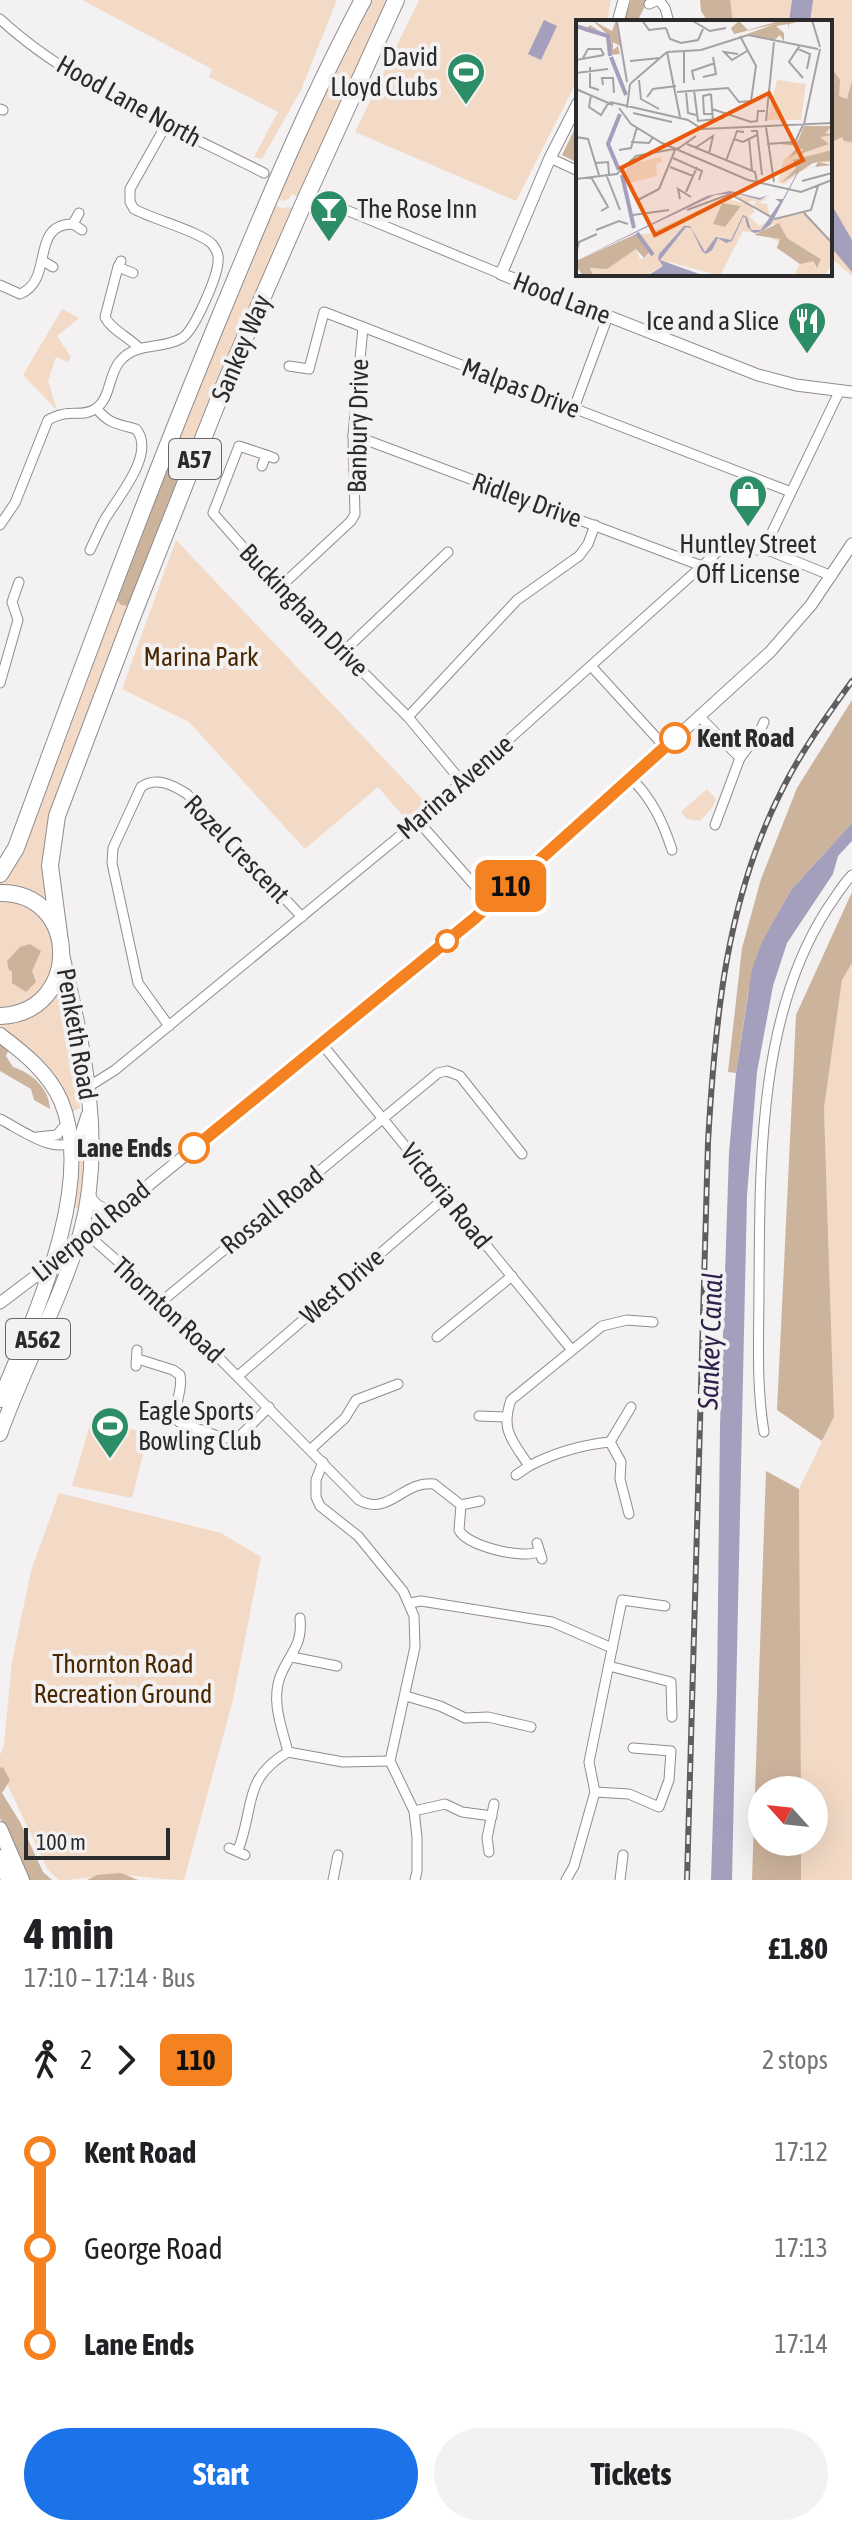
<!DOCTYPE html>
<meta charset="utf-8">
<style>
body{margin:0;font-family:"Asap Condensed",sans-serif;background:#f2f2f2;color:#202124;height:100vh;display:flex;flex-direction:column;font-size:30px;white-space:nowrap}
*{box-sizing:border-box;margin:0}
p{font-size:26px;color:#757577}
.icon{flex:none;width:44px;height:44px;fill:none;stroke:currentColor;stroke-width:2;stroke-linecap:round;stroke-linejoin:round}
.map{position:relative;height:1880px;overflow:hidden}
.panel{display:flex;flex-direction:column;background:#fff;flex:1}
.panel>*{flex:none}
.badge{padding:0 16px;border-radius:12px;font-size:28px;line-height:52px}
.needle{width:52px;rotate:297deg}
.buttons{position:absolute;left:748px;top:1776px;display:grid;gap:16px}
.buttons a{display:grid;place-items:center;width:80px;height:80px;border-radius:50%;background:#fff;box-shadow:0 8px 32px #0002;font-size:40px}
.scale{position:absolute;left:24px;bottom:20px;width:146px;box-sizing:border-box;padding-left:8px;border:4px solid #2c2b2b;border-top:0;font-size:22px;line-height:28px;white-space:nowrap;color:#2c2b2b;-webkit-text-stroke:6px #f4f1f2;paint-order:stroke}
.map>.badge{position:absolute;translate:-50% -50%;box-shadow:0 0 0 4px #fff}
.legs{display:flex;align-items:center;gap:12px;height:88px;padding:0 24px;font-size:26px}
.legs p{margin-inline-start:auto}
.headline{display:flex;align-items:center;justify-content:space-between;height:136px;padding:0 24px}
h1{font-size:44px;font-weight:700;line-height:60px}
.cta{display:flex;gap:16px;margin-top:auto;padding:16px 24px}
.cta a{flex:1;height:92px;border-radius:48px;background:#1a73e8;color:#fff;font-size:32px;font-weight:700;line-height:92px;text-align:center}
.cta a+a{background:#f2f2f2;color:#202124}
ul{padding:0 24px;list-style:none}
li{display:flex;align-items:center;gap:28px;height:96px;font-size:30px}
li i{display:grid;place-items:center;width:12px;height:100%;margin:0 10px;background:currentColor}
li i::after{content:'';width:20px;height:20px;margin:-10px;border:6px solid;border-radius:50%;background:#fff}
li p{margin-inline-start:auto}
li:first-child i{background:linear-gradient(#0000 50%,currentColor 0)}
li:last-child i{background:linear-gradient(currentColor 50%,#0000 0)}
.map>svg:first-child{display:block}
.green{fill:#f2dac6}
.forest{fill:#ccb39c}
.water{fill:#a39fbc}
.lines{fill:none;stroke-linecap:round;stroke-linejoin:round}
.minor-casing{stroke:#908c8d;stroke-width:11}
.tertiary-casing{stroke:#908c8d;stroke-width:13}
.primary-casing{stroke:#908c8d;stroke-width:16}
.trunk-casing{stroke:#908c8d;stroke-width:18}
.minor{stroke:#fff;stroke-width:9}
.tertiary{stroke:#fff;stroke-width:11}
.primary{stroke:#fff;stroke-width:14}
.trunk{stroke:#fff;stroke-width:16}
.rail-casing{stroke:#5f5e5e;stroke-width:6}
.rail{stroke:#f4f1f2;stroke-width:3;stroke-dasharray:9;stroke-linecap:butt}
.line-1-casing{stroke:#fff;stroke-width:18}
.line-1{stroke:#f58220;stroke-width:12}
.stop-1-dot{fill:#fff;stroke:#f58220;stroke-width:4}
.labels{text-anchor:middle;dominant-baseline:central;stroke-width:8;stroke-linejoin:round;paint-order:stroke}
.shield{fill:#f4f1f2;stroke:#686667;stroke-width:2}
.shield-label{font-size:24px;font-weight:bold;fill:#2c2b2b}
.poi-label{font-size:26px;fill:#2c2b2b;stroke:#f4f1f2;text-anchor:end}
.street-label{font-size:26px;fill:#2c2b2b;stroke:#f4f1f2}
.park-label{font-size:26px;fill:#4a2800;stroke:#f4f1f2}
.stop-label{font-size:26px;font-weight:bold;fill:#2c2b2b;stroke:#f4f1f2;text-anchor:start}
.water-label{font-size:28px;font-style:italic;fill:#2c234c;stroke:#f4f1f2}
.inset-river{fill:none;stroke:#a39fbc;stroke-width:4}
.inset-road{fill:none;stroke:#a4a2a2;stroke-width:2}
.view{fill:#e8590c;fill-opacity:0.15;stroke:#e8590c;stroke-width:4}
.inset-edge{fill:none;stroke:#2c2b2b;stroke-width:4}
</style>
<div class="map">
<svg width="852" height="1880" viewBox="0 0 852 1880">
<rect width="100%" height="100%" fill="#f4f1f2"/>
<g class="green">
<path d="M82 0H337L301 90 262 159 254 157 278 112 209 77 212 69Z"/>
<path d="M369 0H391L299 197 292 194 289 199 283 201 275 197Z"/>
<path d="M419 0H611L607 22H578V79L516 201 355 132Z"/>
<path d="M708 0H852V276L830 257V22H712Z"/>
<path d="M272 204 281 208 295 207 48 826 44 850 48 901 47 903 0 886V881L151 495Z"/>
<path d="M62 309 79 318 57 336 71 357 68 362 56 357 48 381 57 410 23 375Z"/>
<path d="M176 540 428 805 409 823 378 787 305 849 189 722 122 689Z"/>
<path d="M707 789 716 799 712 808 700 821 687 819 681 812Z"/>
<path d="M0 901C68 901 77 999 0 1010Z"/>
<path d="M852 963V1880H801V1842H814V1790H801L799 1489 834 1417 824 1108 842 980Z"/>
<path d="M61 985 77 1060 80 1108 72 1112 33 1055 0 1028 1 1024 33 1015Z"/>
<path d="M83 1141 85 1142 86 1157 80 1210 73 1207 76 1148Z"/>
<path d="M92 1418 148 1434 132 1498 72 1486Z"/>
<path d="M59 1493 221 1533 261 1557 233 1700 184 1880C163 1880 143 1876 122 1875 103 1874 80 1880 59 1880L48 1870 0 1769V1755L4 1744 12 1661 31 1571Z"/>
</g>
<g class="forest">
<path d="M631 0H648L637 22H624Z"/>
<path d="M700 0H730L733 22H708L701 11Z"/>
<path d="M830 66 840 80 839 96 847 99 852 81V142L844 141 842 137 830 143Z"/>
<path d="M578 122V139L575 145 578 163 562 155Z"/>
<path d="M175 435 191 442 194 447 131 606 121 605 114 597Z"/>
<path d="M852 700V823L791 890 762 943 748 993 736 1073 728 1072 742 948 761 879 797 788Z"/>
<path d="M852 892V963L842 980 824 1108 834 1417 822 1441 777 1410 796 1015Z"/>
<path d="M30 944 41 951 32 971 36 982 26 992 12 983V971L9 970 7 961 20 947Z"/>
<path d="M0 1042 9 1049 6 1056 13 1067C32 1073 49 1088 50 1109L34 1100 31 1089 0 1071Z"/>
<path d="M766 1471 799 1489 801 1790H762V1842H801V1880H752Z"/>
<path d="M3 1767 10 1780 2 1793 20 1822 43 1872 52 1880H26L10 1837 0 1818V1768Z"/>
<path d="M121 1873 138 1880H87L97 1875Z"/>
</g>
<g class="water">
<path d="M792 0H813L810 22H789Z"/>
<path d="M544 20 557 26 541 60 528 54Z"/>
<path d="M830 202 852 240V272L830 246Z"/>
<path d="M852 823V841L838 856 833 874 787 943 773 986 757 1072 747 1195 732 1880H711L717 1692 720 1426 729 1153 736 1073 752 969 762 942 791 890Z"/>
</g>
<g class="lines">
<g class="minor-casing">
<g id="minor">
<path d="M649 4 659 0 665 8 669 22"/>
<path d="M0 19C71 85 178 129 264 173"/>
<path d="M0 109 3 110"/>
<path d="M550 158 578 171"/>
<path d="M322 200 501 274"/>
<path d="M79 213 73 224 82 230"/>
<path d="M43 261 53 267"/>
<path d="M121 261 118 267 133 273"/>
<path d="M118 267 105 317C111 330 129 337 139 348"/>
<path d="M0 285 20 294C55 280 29 224 73 224"/>
<path d="M289 366 309 369 324 312 791 492"/>
<path d="M574 408 608 316"/>
<path d="M353 435 702 566"/>
<path d="M266 455 239 446 213 513 279 588 408 717 462 782"/>
<path d="M262 466 266 455 274 458"/>
<path d="M0 525 15 503 48 420C67 408 83 418 95 409 111 399 108 375 120 361 137 341 163 350 182 338 194 331 218 276 218 261 219 256 216 249 212 244 201 232 152 219 134 209L130 202V189L166 125"/>
<path d="M764 549 840 390"/>
<path d="M90 550C95 540 99 530 104 521 116 499 157 454 136 429 118 424 109 424 97 409"/>
<path d="M279 588 351 521 355 514 353 435 363 327"/>
<path d="M342 653 448 552"/>
<path d="M591 666 665 747"/>
<path d="M0 683 18 620 12 602 19 582"/>
<path d="M699 716 740 758"/>
<path d="M408 717 517 600 579 556 588 544 595 525"/>
<path d="M631 778C652 799 663 822 672 850"/>
<path d="M418 821 491 904"/>
<path d="M715 825 740 758 759 733 764 722"/>
<path d="M169 1026 138 983 112 863 113 848 141 787C156 776 173 785 187 794L302 917"/>
<path d="M321 1043 571 1349"/>
<path d="M88 1087 115 1070 418 821 723 547 770 551 832 576"/>
<path d="M0 1119C22 1130 54 1156 78 1140L86 1115"/>
<path d="M37 1137 57 1135 67 1123"/>
<path d="M88 1235 139 1280 220 1359 359 1500C389 1517 403 1480 434 1484L461 1505 459 1530C467 1546 521 1559 538 1552"/>
<path d="M161 1302 438 1073 447 1071 460 1076 522 1154"/>
<path d="M437 1337 512 1276"/>
<path d="M138 1359 173 1370 180 1375C184 1391 171 1407 179 1422L223 1438 239 1437"/>
<path d="M136 1366 137 1350"/>
<path d="M238 1376 447 1196"/>
<path d="M479 1416 505 1417"/>
<path d="M764 1432C756 1384 759 1335 759 1286 760 1163 758 1016 827 909 835 898 842 885 852 875"/>
<path d="M610 1442C580 1445 556 1452 529 1466 513 1441 500 1431 511 1400L602 1326 627 1320 653 1322"/>
<path d="M249 1448 239 1437 269 1407"/>
<path d="M311 1449 345 1418 356 1400 398 1384"/>
<path d="M323 1462 316 1480V1497L320 1506 358 1536 403 1591 414 1616 415 1647 390 1761 414 1811 417 1837V1871L415 1880"/>
<path d="M516 1475 529 1466"/>
<path d="M461 1505 480 1501"/>
<path d="M629 1514 620 1479 621 1462 610 1442 631 1407"/>
<path d="M537 1543 542 1559"/>
<path d="M410 1603 421 1601 552 1622 612 1648"/>
<path d="M292 1657 337 1666"/>
<path d="M609 1666 671 1682 672 1717"/>
<path d="M406 1696 440 1706 465 1718 488 1717 531 1727"/>
<path d="M288 1752C282 1728 271 1702 280 1677 289 1653 303 1647 300 1618"/>
<path d="M595 1792 629 1794 659 1807 669 1780 671 1751 633 1748"/>
<path d="M414 1811 445 1804 462 1812 492 1816"/>
<path d="M229 1848 245 1855"/>
<path d="M238 1850C255 1807 242 1779 288 1752L343 1762 390 1761"/>
<path d="M489 1852 487 1838 494 1804"/>
<path d="M333 1880 338 1855"/>
<path d="M566 1880 574 1866 595 1792 589 1762 622 1600 665 1606"/>
<path d="M620 1880 623 1855"/>
</g>
</g>
<g class="tertiary-casing">
<g id="tertiary">
<path d="M618 22 624 0"/>
<path d="M578 103 550 158 501 274 758 375 796 385 852 392"/>
<path d="M89 1193C93 1208 105 1211 119 1209"/>
<path d="M0 1303 53 1263 264 1091 475 918 555 848 770 652 811 605 852 544"/>
</g>
</g>
<g class="primary-casing">
<g id="primary">
<path d="M0 1035C24 1053 49 1073 61 1101 97 1186 32 1320 0 1400"/>
<path d="M0 1434C24 1366 61 1301 81 1231 106 1140 82 1043 62 954"/>
<path d="M0 1829 22 1880"/>
<path d="M0 1857 8 1880"/>
</g>
</g>
<g class="trunk-casing">
<g id="trunk">
<path d="M0 874 16 848C81 671 146 495 218 321 263 212 308 103 363 0"/>
<path d="M0 893C81 892 82 1013 0 1016"/>
<path d="M59 934 50 866 57 816 133 615 226 381 306 198 396 0"/>
</g>
</g>
<use href="#minor" class="minor"/>
<use href="#tertiary" class="tertiary"/>
<use href="#primary" class="primary"/>
<use href="#trunk" class="trunk"/>
<g class="rail-casing">
<path id="rail" d="M687 1880 708 1142C715 1020 726 898 783 788 802 750 827 716 852 681"/>
</g>
<use href="#rail" class="rail"/>
</g>
<g class="lines">
<g class="line-1-casing">
<path id="line-1" d="M194 1148 475 918 675 738"/>
</g>
<use href="#line-1" class="line-1"/>
</g>
<defs>
<g id="stadium-pin" transform="scale(2)"><path d="M0 17L-7.5 6A9.5 9.5 0 1 1 7.5 6Z" fill="#2c8d66" stroke="#f4f1f2"/><path d="M0-5a6.5 5 0 1 0 0 10a6.5 5 0 1 0 0-10ZM-3.5-1.8h7v3.6h-7Z" fill="#fff"/></g>
<g id="bar-pin" transform="scale(2)"><path d="M0 17L-7.5 6A9.5 9.5 0 1 1 7.5 6Z" fill="#2c8d66" stroke="#f4f1f2"/><path d="M-6-5H6L.8 .8V4.5H3.5V6h-7V4.5H-.8V.8Z" fill="#fff"/></g>
<g id="restaurant-pin" transform="scale(2)"><path d="M0 17L-7.5 6A9.5 9.5 0 1 1 7.5 6Z" fill="#2c8d66" stroke="#f4f1f2"/><path d="M-5-6h1v4h1v-4h1v4h1v-4h1v5L-1.5 .5V6h-2V.5L-5-1ZM5-6V6H3V1.5H1.5Q1.5-4 5-6Z" fill="#fff"/></g>
<g id="shop-pin" transform="scale(2)"><path d="M0 17L-7.5 6A9.5 9.5 0 1 1 7.5 6Z" fill="#2c8d66" stroke="#f4f1f2"/><path d="M-5-2.5h2.3a2.7 3.5 0 0 1 5.4 0H5L5.5 6h-11ZM-1.5-2.5h3a1.5 2.3 0 0 0-3 0Z" fill="#fff"/></g>
</defs>
<g fill-rule="evenodd">
<use href="#stadium-pin" x="466" y="72"/>
<use href="#bar-pin" x="329" y="209"/>
<use href="#restaurant-pin" x="807" y="321"/>
<use href="#shop-pin" x="748" y="494"/>
<use href="#stadium-pin" x="110" y="1426"/>
</g>
<g class="stop-1-dot">
<circle cx="675" cy="738" r="14"/>
<circle cx="447" cy="941" r="10"/>
<circle cx="194" cy="1148" r="14"/>
</g>
<g class="labels">
<g class="shield">
<rect x="169" y="439" width="52" height="40" rx="6"/>
<rect x="6" y="1319" width="64" height="40" rx="6"/>
</g>
<g class="shield-label">
<text x="195" y="459">A57</text>
<text x="38" y="1339">A562</text>
</g>
<g class="poi-label">
<text x="438" y="57">David<tspan x="438" dy="30">Lloyd Clubs</tspan></text>
<text x="357" y="209" text-anchor="start">The Rose Inn</text>
<text x="779" y="321">Ice and a Slice</text>
<text x="748" y="544" text-anchor="middle">Huntley Street<tspan x="748" dy="30">Off License</tspan></text>
<text x="138" y="1411" text-anchor="start">Eagle Sports<tspan x="138" dy="30">Bowling Club</tspan></text>
</g>
<g class="street-label">
<text transform="translate(129 101) rotate(29)">Hood Lane North</text>
<text transform="translate(562 298) rotate(21)">Hood Lane</text>
<text transform="translate(241 348) rotate(-67)">Sankey Way</text>
<text transform="translate(521 388) rotate(21)">Malpas Drive</text>
<text transform="translate(358 426) rotate(-89)">Banbury Drive</text>
<text transform="translate(527 500) rotate(20)">Ridley Drive</text>
<text transform="translate(304 610) rotate(46)">Buckingham Drive</text>
<text transform="translate(455 787) rotate(-41)">Marina Avenue</text>
<text transform="translate(237 849) rotate(46)">Rozel Crescent</text>
<text transform="translate(77 1034) rotate(80)">Penketh Road</text>
<text transform="translate(446 1196) rotate(51)">Victoria Road</text>
<text transform="translate(272 1210) rotate(-39)">Rossall Road</text>
<text transform="translate(91 1231) rotate(-39)">Liverpool Road</text>
<text transform="translate(342 1286) rotate(-41)">West Drive</text>
<text transform="translate(168 1310) rotate(43)">Thornton Road</text>
</g>
<g class="park-label">
<text x="201" y="657">Marina Park</text>
<text x="123" y="1664">Thornton Road<tspan x="123" dy="30">Recreation Ground</tspan></text>
</g>
<g class="stop-label">
<text x="697" y="738">Kent Road</text>
<text x="172" y="1148" text-anchor="end">Lane Ends</text>
</g>
<g class="water-label">
<text transform="translate(710 1341) rotate(-88)">Sankey Canal</text>
</g>
</g>
<g transform="translate(576 20)">
<rect width="256" height="256" fill="#f4f1f2"/>
<path d="M201 60 230 64 225 100H191ZM229 106 256 107V142L237 143 208 164 202 162 208 139 223 127 220 123ZM85 137 86 142 80 144 81 156 53 163 48 154 54 144ZM160 174 184 180 195 176 183 183 191 184 194 198 177 186 180 181H173L179 192 173 196 183 206 195 200 185 211 197 200 228 193 250 219 256 215 252 220H256V244L248 256H218L225 241H237L240 248 245 238 211 218 202 203 207 219 201 228 206 231 200 228 203 222 193 217 204 219 197 204 184 214 167 211 144 256 94 242 69 256H16L13 249 30 248 60 229 64 239 70 237 60 214H72L149 178 167 183ZM146 183 164 186 149 207 137 204Z" fill="#f2dac6" fill-rule="evenodd"/>
<path d="M16 0 36 11 40 0 44 26 37 22V30L42 26 44 34 33 35 30 17 8 11 14 5 36 19ZM206 0H229L213 4V10L212 4 200 6 208 13V22L204 15 197 21 171 14 199 4 158 14 155 8 163 1 172 10ZM228 106H256L249 113 256 115 244 117 253 124 224 134 227 128 212 139 222 126 204 124 222 121ZM256 130V141L242 142 256 145 239 147 242 142 237 143 205 163 220 148 217 140ZM146 183 165 186 149 207 137 204ZM203 203 211 218 245 239 241 248 237 241 224 244 201 228 204 219 178 215ZM60 214 73 232 68 238 60 229 31 249 14 248 17 256H7L0 246V241Z" fill="#ccb39c"/>
<path d="M256 142 223 151 195 204 186 211 179 213 176 212 171 206 169 197H167L156 221 150 223 142 218 136 230 130 234 126 231 115 208 110 207 84 240 129 256H71L87 246 82 239 83 234 108 206H114L129 232 140 217 155 220 167 195 171 197 175 210H185L204 182 199 179H207L222 151ZM154 171 184 178 192 175 184 180 159 173 139 175 0 241 131 176Z" fill="#a39fbc"/>
<path class="inset-river" d="M0 6 32 16 34 36M35 37 50 75M43 150 32 124 44 94M46 155 58 208M61 213 77 235"/>
<path class="inset-road" d="M66 0 73 10 90 8M115 0 134 11 150 8M236 0 244 27M41 2 51 62M90 8 94 19 105 23 122 20 127 9M224 25 213 42 227 58M222 29 234 34 231 49M108 30V63M91 32 125 30 172 15 242 29M91 32 104 97M162 34 148 32 156 40 171 31M7 38 12 29H25L28 35M0 40 28 35M54 41 84 38M14 47V67L23 70M0 53 32 49M127 57 140 54 137 37M63 60 65 79 83 89M118 60 116 51 139 43M54 64 91 32M27 65 26 58H37L38 73M0 69 37 85M118 70 122 101 148 98M110 71 112 93 120 95M101 72 152 68 163 82 175 81 180 46 164 16M135 74 127 76 128 94H136M135 74 137 101M15 75 13 87 25 95 33 82M71 77 77 69 100 66M34 82 112 100 126 109 256 103M43 88 55 104 86 123 172 160 225 172 256 160M51 88 54 64M136 89 175 102 181 101 182 91H189M57 93 96 102M190 101 198 22M228 104 244 29M190 107 198 162M175 111H181L186 155M0 117 12 119 23 155M173 118 176 151M158 119 167 122 181 115M55 122 73 123 77 117M111 124 179 152 181 162M191 124 219 122 227 105M119 128 137 116 133 134M43 130 55 128 61 107M97 138 126 151 123 160M150 141 161 111 168 112M20 143 32 142 33 154M94 147 117 156M30 154 44 190M15 157 32 187 25 191M0 159 41 154 60 136 103 128 120 116M226 161 256 153M83 169 99 130M110 172 121 147M104 179 102 169 115 177M60 181 83 169M111 190 154 174 199 199 235 190 242 166M228 193 256 223M57 195 93 190M20 210 43 201 52 204M1 230 3 222 21 214"/>
<path class="view" d="M193 73 227 140 79 215 45 148Z"/>
<rect width="256" height="256" class="inset-edge"/>
</g>
</svg>
<div class="buttons">
<a><svg class="needle" viewBox="-14 -14 28 28"><path d="M0-13l5 13h-10z" fill="#e53935"/><path d="M0 13l5-13h-10z" fill="#757577"/></svg></a>
</div>
<div class="scale">100 m</div>
<b class="badge" style="left:511px;top:886px;background:#f58220;color:#111">110</b>
</div>
<section class="panel">
<div class="headline"><div><h1>4 min</h1><p>17:10 – 17:14 · Bus</p></div><b>£1.80</b></div>
<div class="legs"><svg class="icon" aria-label="walk" viewBox="0 0 24 24"><circle cx="13" cy="4" r="2"/><path d="M13 8l-2 6 4 7M11 14l-3 7M7 12l3-4h3l4 4"/></svg>2<svg class="icon" aria-label="forward" viewBox="0 0 24 24"><path d="M9 5l7 7-7 7"/></svg><b class="badge" style="background:#f58220;color:#111">110</b><p>2 stops</p></div>
<ul>
<li><i style="color:#f58220"></i><b>Kent Road</b><p>17:12</p></li>
<li><i style="color:#f58220"></i><span>George Road</span><p>17:13</p></li>
<li><i style="color:#f58220"></i><b>Lane Ends</b><p>17:14</p></li>
</ul>
<div class="cta"><a>Start</a><a>Tickets</a></div>
</section>
